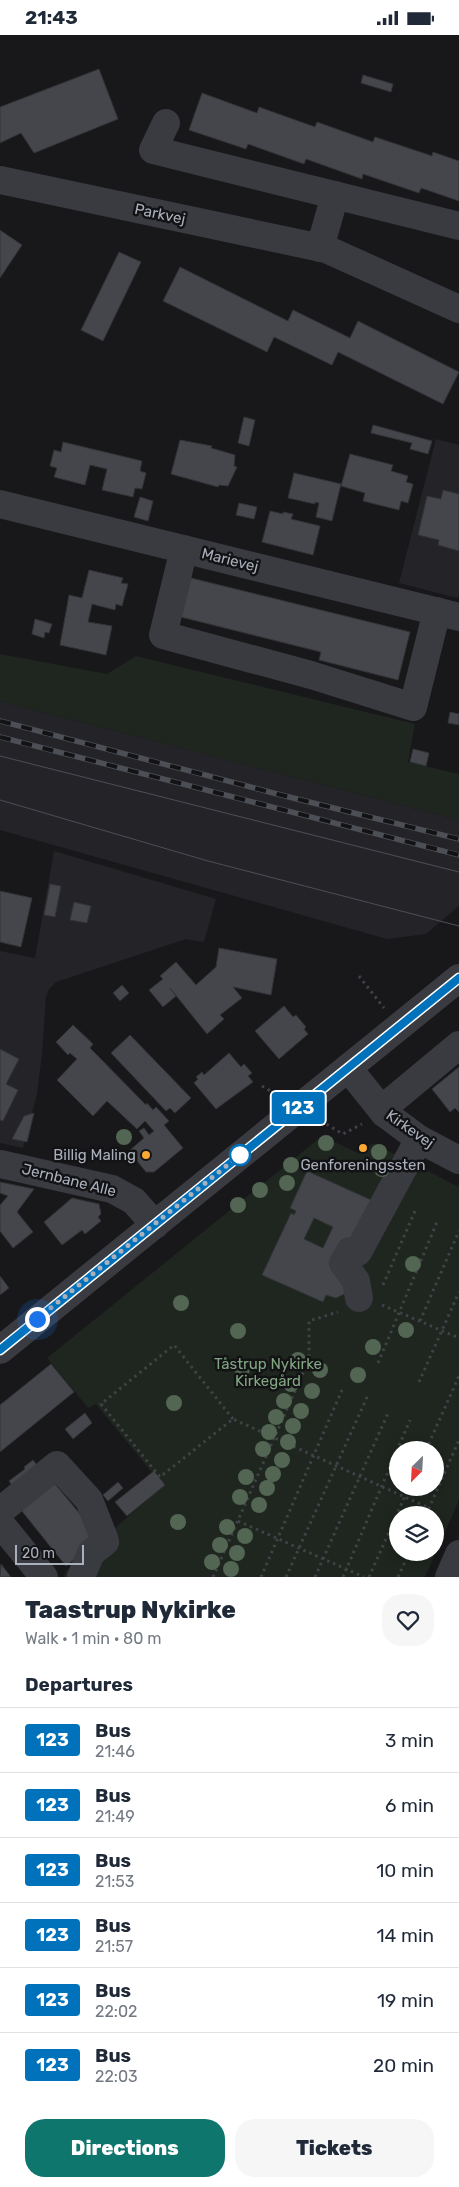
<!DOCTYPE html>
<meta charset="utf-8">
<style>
body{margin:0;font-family:Rubik,sans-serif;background:#f6f6f7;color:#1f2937;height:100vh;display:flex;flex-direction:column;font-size:19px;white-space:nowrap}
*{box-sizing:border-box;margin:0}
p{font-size:16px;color:#747a83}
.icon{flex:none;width:28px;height:28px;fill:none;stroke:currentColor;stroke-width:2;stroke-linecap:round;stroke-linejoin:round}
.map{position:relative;height:1542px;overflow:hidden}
.panel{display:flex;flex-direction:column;background:#fff;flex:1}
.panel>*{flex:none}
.badge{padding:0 10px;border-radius:4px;font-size:18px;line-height:32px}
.needle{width:32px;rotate:204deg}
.buttons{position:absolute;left:389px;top:1406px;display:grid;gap:10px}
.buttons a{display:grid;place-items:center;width:55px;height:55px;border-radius:50%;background:#fff;box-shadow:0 2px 12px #0003;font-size:25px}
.scale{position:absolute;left:15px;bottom:12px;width:69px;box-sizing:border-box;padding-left:5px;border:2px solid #aab0bb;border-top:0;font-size:14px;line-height:18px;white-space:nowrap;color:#aab0bb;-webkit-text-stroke:4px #131316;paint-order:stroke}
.you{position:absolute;width:25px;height:25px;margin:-12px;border:4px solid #fff;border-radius:50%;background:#1a73e8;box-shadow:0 0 0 8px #1a73e833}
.map>.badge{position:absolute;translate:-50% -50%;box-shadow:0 0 0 2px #fff}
h2{padding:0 25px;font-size:19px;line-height:45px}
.round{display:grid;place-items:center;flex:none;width:52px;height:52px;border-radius:20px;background:#f6f6f7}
.headline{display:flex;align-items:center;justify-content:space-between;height:85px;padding:0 25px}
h1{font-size:24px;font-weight:800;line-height:38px}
.primary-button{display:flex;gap:10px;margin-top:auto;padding:10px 25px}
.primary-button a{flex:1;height:58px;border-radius:20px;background:#0f766e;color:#fff;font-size:20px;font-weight:800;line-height:58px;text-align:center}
.primary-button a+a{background:#f6f6f7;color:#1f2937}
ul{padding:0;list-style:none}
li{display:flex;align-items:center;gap:15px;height:65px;padding:0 25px;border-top:1px solid #e0e1e3}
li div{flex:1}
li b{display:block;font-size:19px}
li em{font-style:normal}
li .badge{min-width:55px;font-weight:700;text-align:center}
.status{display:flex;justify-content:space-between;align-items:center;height:35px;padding:0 25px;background:#fff;direction:ltr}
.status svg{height:14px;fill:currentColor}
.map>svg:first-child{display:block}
.built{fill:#242428}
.green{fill:#1e261f;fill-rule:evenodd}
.building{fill:#44464b;stroke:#323337;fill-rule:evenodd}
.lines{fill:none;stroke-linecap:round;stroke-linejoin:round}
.path{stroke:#3f4247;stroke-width:3;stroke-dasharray:2.5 4;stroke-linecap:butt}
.minor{stroke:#393b40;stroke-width:28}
.tram{stroke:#4c4f55;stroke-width:1}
.rail-casing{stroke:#4c4f55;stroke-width:5.5}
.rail{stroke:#131316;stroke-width:4;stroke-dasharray:11;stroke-linecap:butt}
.tree{fill:#526653}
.line-casing{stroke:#fff;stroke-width:11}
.line{stroke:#0072bc;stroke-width:8}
.walk{stroke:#aab0bb;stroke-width:5;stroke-dasharray:0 9}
.poi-dot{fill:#f8a833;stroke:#131316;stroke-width:2}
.stop-dot{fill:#fff;stroke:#0072bc;stroke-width:2.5}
.labels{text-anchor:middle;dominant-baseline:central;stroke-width:5;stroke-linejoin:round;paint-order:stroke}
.street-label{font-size:15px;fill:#aab0bb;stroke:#131316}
.poi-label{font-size:15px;fill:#aab0bb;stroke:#131316;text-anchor:end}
.park-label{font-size:15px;fill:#81a681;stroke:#131316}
</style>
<div class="status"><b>21:43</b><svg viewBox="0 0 49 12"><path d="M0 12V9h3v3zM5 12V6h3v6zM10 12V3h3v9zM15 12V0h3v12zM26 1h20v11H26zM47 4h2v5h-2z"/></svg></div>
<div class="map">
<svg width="459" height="1542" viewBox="0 0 459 1542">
<rect width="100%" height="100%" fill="#18181b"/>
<g class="built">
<path d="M436 404 459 410V560L457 563 399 548Z"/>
<path d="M0 666 459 785V871L426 899 387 904 0 795Z"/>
<path d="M54 816 216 864 204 907 186 904 56 947 49 954 46 962 42 1019 37 1059 23 1113 0 1108V916L35 923Z"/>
</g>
<g class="green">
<path d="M0 619 107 639 136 621 415 689 408 727 459 739V785L0 666Z"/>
<path d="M322 1101 360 1119 373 1108 459 1152V1465L425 1542H64L66 1536 163 1451 96 1369 88 1373 47 1323ZM398 1415H435V1452H398ZM398 1480H435V1518H398Z"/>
</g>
<g class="building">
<path d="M99 34 118 84 34 118 21 98 0 108V72Z"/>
<path d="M363 40 393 49 391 57 361 48Z"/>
<path d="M202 58 257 78 259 72 315 92 317 87 373 107 375 102 432 121 433 117 459 126V166L421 153 419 158 363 139 362 144 306 124 304 129 248 109 246 114 189 95Z"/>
<path d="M0 195 22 210 0 243Z"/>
<path d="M119 217 141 227 103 306 81 295Z"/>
<path d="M180 232 288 286 293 275 350 303 358 286 459 337 443 369 338 317 332 330 274 302 267 317 163 266Z"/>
<path d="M244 382 255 385 249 411 238 408Z"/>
<path d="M373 390 432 406 428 419 410 414 412 408 371 398Z"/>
<path d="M180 405 212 411 211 413 235 420 234 431 237 432 228 451 219 450 218 452 171 439Z"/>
<path d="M63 407 142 426 140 436 146 438 142 454 135 453 133 462 102 455 107 434 90 430 85 450 54 442 57 433 50 431 54 415 61 417Z"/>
<path d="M350 419 393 430 391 436 408 441 406 447 413 449 408 468 401 466 399 475 363 466 365 458 341 451Z"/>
<path d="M294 438 341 449 332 486 316 482 319 468 315 467V469L288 463Z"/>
<path d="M443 455 459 459V516L438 510 439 505 418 500 427 461 441 464Z"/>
<path d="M140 462 153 466 148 486 134 482Z"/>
<path d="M239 468 257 472 254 484 236 480Z"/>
<path d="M270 476 283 479V477L293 479 291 484 320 491 313 520 262 507Z"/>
<path d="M89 535 123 543 121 548 128 549 122 571 116 569 115 575 92 569 88 587 112 591 106 620 60 610 69 560 82 563Z"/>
<path d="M191 543 410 597 398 645 319 625 321 617 181 582Z"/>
<path d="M35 584 52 589 49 598 45 597 44 603 32 599Z"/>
<path d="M450 677 459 679V690L448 688Z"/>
<path d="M413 714 429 718 426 731 410 727Z"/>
<path d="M50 849 61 851 55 882 44 880Z"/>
<path d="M0 856 32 863 21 912 0 907Z"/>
<path d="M74 867 91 871 87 888 70 885Z"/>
<path d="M219 913 277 924 271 960 233 952 242 963 220 980 224 984 207 999 170 953 176 961 163 972 149 955 163 944 160 941 176 927 196 950 216 932Z"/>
<path d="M122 950 129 958 120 966 113 958Z"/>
<path d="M284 971 293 982 296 980 306 992 304 994 308 999 279 1024 255 996Z"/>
<path d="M73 990 93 1009 90 1013 146 1070 147 1068 153 1075 156 1072 169 1086 164 1090 183 1113 154 1137H146L129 1116 144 1103 139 1096 144 1093 149 1100 154 1096 145 1086 137 1094 107 1066 93 1081 57 1045 77 1024 70 1018 68 1020 56 1007Z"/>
<path d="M130 1000 191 1063 175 1078 170 1073 166 1076 111 1018Z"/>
<path d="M0 1014 19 1024 6 1049 18 1055 3 1086 0 1085Z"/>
<path d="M229 1018 241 1032 244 1029 252 1038 248 1041 253 1047 216 1074 194 1048 198 1044 196 1042 202 1037 204 1040Z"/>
<path d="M459 1032V1077L455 1073 450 1077 432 1054Z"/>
<path d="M34 1078 27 1107 12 1104 24 1081Z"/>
<path d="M307 1136 371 1165 346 1258 336 1263 326 1260 323 1267 262 1240 291 1178 294 1180 296 1176 290 1173ZM314 1183 333 1192 323 1213 304 1204Z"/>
<path d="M0 1147 34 1154 17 1177 33 1197 13 1213 0 1196V1170L8 1161 0 1158Z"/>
<path d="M72 1163 99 1169 101 1179 98 1182 101 1186 85 1199 82 1195 62 1210 44 1187Z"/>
<path d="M0 1241 9 1253 0 1260Z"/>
<path d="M51 1329 74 1357 0 1417V1370Z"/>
<path d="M85 1378 92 1388 73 1404 65 1394Z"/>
<path d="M33 1425 40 1434 15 1454 9 1446 25 1434 24 1432Z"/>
<path d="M154 1436 165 1450 127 1481 115 1467Z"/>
<path d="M50 1443 100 1503 66 1531 17 1470Z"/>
<path d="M118 1447 123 1453 108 1466 103 1460Z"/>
<path d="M1 1529 11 1542H0Z"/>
</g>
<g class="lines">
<g class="path">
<path d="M359 941 384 973"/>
<path d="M262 1051 277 1060"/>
<path d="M321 1086 343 1099 362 1089"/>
<path d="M383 1250 415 1176"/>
<path d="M382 1270 459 1303"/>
<path d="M420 1286 459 1196"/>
<path d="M378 1328 437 1187"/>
<path d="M419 1347 459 1257"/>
<path d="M233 1384 174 1310 101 1369 160 1442 233 1384 429 1473"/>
<path d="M426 1415 459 1341"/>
<path d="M426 1480 459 1405"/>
<path d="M238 1486 364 1542"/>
<path d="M213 1542 309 1324V1286L338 1277"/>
<path d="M261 1542 342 1355"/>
<path d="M286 1542 368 1360"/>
<path d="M315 1542 389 1376"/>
<path d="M343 1542 410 1385"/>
<path d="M369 1542 409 1452"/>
<path d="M398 1542 409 1518"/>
</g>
<g class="minor">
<path d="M166 88 153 115 459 191"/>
<path d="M0 145 326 214 459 274"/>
<path d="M320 213 335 160"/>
<path d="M0 469 459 582"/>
<path d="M184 514 163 600 311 640 413 672 437 576"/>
<path d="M348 1033 384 1078 419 1104 459 1125"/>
<path d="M384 1078 388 1069 459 1010"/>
<path d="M0 1129 112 1154 134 1166 155 1190"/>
<path d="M359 1263 356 1246 343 1228 350 1216 358 1217 419 1104"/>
<path d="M0 1315 459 943"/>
<path d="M0 1476 57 1430 89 1465 104 1503 105 1507 91 1518 81 1542"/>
<path d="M0 1488 44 1542"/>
<path d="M449 1542 459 1519"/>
</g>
<g class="tram">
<path d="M0 721 459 837"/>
<path d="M0 765 208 826 459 891"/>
</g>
<g class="rail-casing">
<g id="rail">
<path d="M0 686 277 759 459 804"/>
<path d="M0 702 459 820"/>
</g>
</g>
<use href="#rail" class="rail"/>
</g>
<g class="tree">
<circle cx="124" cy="1102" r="8"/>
<circle cx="326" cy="1108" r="8"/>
<circle cx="379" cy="1117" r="8"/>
<circle cx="291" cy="1130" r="8"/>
<circle cx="382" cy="1134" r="8"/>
<circle cx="287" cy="1148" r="8"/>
<circle cx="260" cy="1155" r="8"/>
<circle cx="238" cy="1170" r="8"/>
<circle cx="413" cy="1229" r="8"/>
<circle cx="181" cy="1268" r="8"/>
<circle cx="406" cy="1295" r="8"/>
<circle cx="238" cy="1296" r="8"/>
<circle cx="373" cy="1312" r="8"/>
<circle cx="298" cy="1325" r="8"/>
<circle cx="242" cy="1334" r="8"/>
<circle cx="320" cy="1335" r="8"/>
<circle cx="358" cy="1340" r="8"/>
<circle cx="291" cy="1349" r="8"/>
<circle cx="312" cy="1356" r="8"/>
<circle cx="284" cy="1366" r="8"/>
<circle cx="174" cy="1368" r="8"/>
<circle cx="301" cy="1376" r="8"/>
<circle cx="276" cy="1382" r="8"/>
<circle cx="293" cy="1391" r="8"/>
<circle cx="269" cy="1397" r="8"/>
<circle cx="288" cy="1407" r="8"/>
<circle cx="263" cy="1414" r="8"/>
<circle cx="282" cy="1425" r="8"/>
<circle cx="273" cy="1439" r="8"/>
<circle cx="246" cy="1442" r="8"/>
<circle cx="267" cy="1453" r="8"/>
<circle cx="240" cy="1462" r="8"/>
<circle cx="259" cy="1470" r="8"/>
<circle cx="178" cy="1487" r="8"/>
<circle cx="227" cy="1492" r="8"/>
<circle cx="245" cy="1501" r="8"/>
<circle cx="220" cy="1510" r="8"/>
<circle cx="237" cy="1518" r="8"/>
<circle cx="212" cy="1527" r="8"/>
<circle cx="231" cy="1534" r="8"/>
</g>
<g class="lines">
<g class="line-casing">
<path id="line" d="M0 1315 459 943"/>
</g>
<use href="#line" class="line"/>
<path class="walk" d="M37 1284 240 1120"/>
</g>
<g class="poi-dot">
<circle cx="363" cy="1113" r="5"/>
<circle cx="146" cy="1120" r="5"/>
</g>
<circle class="stop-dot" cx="240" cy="1120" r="10"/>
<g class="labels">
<g class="street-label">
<text transform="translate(160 179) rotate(12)">Parkvej</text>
<text transform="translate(230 525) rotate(14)">Marievej</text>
<text transform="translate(410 1094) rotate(35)">Kirkevej</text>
<text transform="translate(69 1145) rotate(14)">Jernbane Alle</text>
</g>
<g class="poi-label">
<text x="136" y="1120">Billig Maling</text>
<text x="363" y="1130" text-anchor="middle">Genforeningssten</text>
</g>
<g class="park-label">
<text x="268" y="1329">Tåstrup Nykirke<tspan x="268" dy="17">Kirkegård</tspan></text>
</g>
</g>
</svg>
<div class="buttons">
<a><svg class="needle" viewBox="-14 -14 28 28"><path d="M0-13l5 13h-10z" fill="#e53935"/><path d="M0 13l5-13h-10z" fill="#747a83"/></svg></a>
<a><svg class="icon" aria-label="layers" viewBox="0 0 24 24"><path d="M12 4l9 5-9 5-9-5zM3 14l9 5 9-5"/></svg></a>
</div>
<div class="scale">20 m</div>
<div class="you" style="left:37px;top:1284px"></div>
<b class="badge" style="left:298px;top:1073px;background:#0072bc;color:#fff">123</b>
</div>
<section class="panel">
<div class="headline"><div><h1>Taastrup Nykirke</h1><p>Walk · 1 min · 80 m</p></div><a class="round"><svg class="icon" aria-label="heart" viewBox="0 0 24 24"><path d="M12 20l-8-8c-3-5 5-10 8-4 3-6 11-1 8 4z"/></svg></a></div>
<h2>Departures</h2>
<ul>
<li><span class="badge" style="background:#0072bc;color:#fff">123</span><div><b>Bus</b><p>21:46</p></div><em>3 min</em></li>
<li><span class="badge" style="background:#0072bc;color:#fff">123</span><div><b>Bus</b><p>21:49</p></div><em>6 min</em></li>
<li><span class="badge" style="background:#0072bc;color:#fff">123</span><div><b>Bus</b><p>21:53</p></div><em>10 min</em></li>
<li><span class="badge" style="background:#0072bc;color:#fff">123</span><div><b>Bus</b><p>21:57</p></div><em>14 min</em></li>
<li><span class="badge" style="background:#0072bc;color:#fff">123</span><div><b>Bus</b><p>22:02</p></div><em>19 min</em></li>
<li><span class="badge" style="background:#0072bc;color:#fff">123</span><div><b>Bus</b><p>22:03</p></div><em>20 min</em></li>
</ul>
<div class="primary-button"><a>Directions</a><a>Tickets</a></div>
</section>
